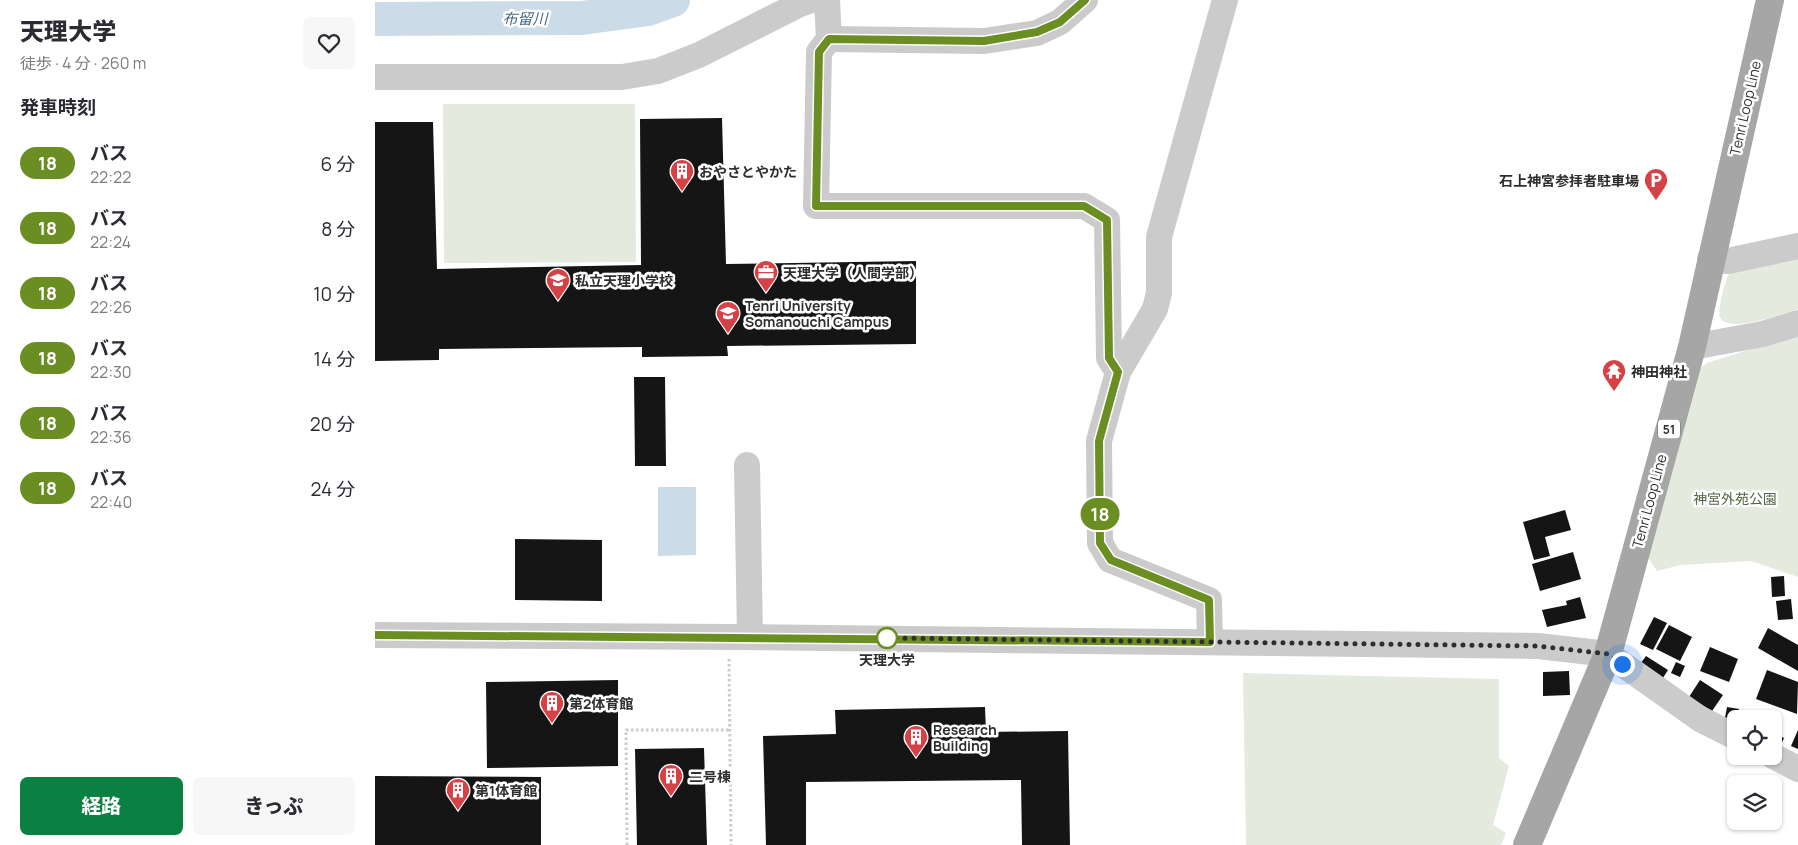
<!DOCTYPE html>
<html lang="ja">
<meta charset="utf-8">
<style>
body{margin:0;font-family:Manrope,"Noto Sans JP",sans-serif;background:#f7f7f7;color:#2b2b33;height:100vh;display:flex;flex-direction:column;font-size:19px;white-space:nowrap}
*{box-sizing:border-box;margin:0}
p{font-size:16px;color:#7c7c81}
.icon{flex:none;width:28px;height:28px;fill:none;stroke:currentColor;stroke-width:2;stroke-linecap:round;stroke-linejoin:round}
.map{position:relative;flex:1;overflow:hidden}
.sheet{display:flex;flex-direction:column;background:#fff;width:375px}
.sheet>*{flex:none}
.badge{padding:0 10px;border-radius:16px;font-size:18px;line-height:32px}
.tools{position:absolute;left:1352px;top:710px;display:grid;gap:10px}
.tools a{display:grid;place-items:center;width:55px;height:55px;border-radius:8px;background:#fff;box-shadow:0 1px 4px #0004;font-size:25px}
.you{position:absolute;width:25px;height:25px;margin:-12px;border:4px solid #fff;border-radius:50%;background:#1a73e8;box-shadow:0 0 0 8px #1a73e833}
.map>.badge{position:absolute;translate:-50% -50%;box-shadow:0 0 0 2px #fff}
h2{padding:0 20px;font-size:19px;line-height:45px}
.round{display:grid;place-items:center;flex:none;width:52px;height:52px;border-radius:8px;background:#f7f7f7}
.overview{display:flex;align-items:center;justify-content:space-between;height:85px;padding:0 20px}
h1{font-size:24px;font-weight:800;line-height:38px}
.primary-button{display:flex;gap:10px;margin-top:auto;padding:10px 20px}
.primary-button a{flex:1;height:58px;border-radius:8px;background:#0b8043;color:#fff;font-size:20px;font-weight:800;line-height:58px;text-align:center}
.primary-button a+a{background:#f7f7f7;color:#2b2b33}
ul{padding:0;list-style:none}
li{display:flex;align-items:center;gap:15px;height:65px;padding:0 20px}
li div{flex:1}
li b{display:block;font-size:19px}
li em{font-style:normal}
li .badge{min-width:55px;font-weight:700;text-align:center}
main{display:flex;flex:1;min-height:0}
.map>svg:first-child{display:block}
.green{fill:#e4eadd}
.water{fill:#cbdce8}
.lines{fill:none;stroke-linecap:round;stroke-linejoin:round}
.river{stroke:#cbdce8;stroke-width:34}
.building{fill:#151515}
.path{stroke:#cbcbcb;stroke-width:3;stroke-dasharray:2.5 2.5;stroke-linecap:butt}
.minor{stroke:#cbcbcb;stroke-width:26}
.major{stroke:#a6a6a6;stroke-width:28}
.line-casing{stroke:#fff;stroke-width:11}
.line{stroke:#6b8e23;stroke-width:8}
.walk{stroke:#2e2e2e;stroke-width:5;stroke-dasharray:0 9}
.stop-dot{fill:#fff;stroke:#6b8e23;stroke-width:2.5}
.labels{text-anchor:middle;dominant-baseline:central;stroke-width:5;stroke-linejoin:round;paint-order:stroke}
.shield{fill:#fff;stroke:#6d6d6d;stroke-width:1}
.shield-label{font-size:12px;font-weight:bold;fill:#2e2e2e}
.street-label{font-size:14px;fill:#2e2e2e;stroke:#fff}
.poi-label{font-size:14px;font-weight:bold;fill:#2e2e2e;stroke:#fff;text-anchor:start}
.park-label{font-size:14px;fill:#506640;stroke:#fff}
.stop-label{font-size:14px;font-weight:bold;fill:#2e2e2e;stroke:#fff}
.water-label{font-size:15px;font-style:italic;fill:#446a89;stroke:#fff}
</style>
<main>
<section class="sheet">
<div class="overview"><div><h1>天理大学</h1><p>徒歩 · 4 分 · 260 m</p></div><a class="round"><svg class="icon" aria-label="heart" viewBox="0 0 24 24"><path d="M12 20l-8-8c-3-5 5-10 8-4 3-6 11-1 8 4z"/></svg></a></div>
<h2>発車時刻</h2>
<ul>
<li><span class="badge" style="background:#6b8e23;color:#fff">18</span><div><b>バス</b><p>22:22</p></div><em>6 分</em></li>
<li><span class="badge" style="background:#6b8e23;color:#fff">18</span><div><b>バス</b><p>22:24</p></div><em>8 分</em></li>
<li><span class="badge" style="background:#6b8e23;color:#fff">18</span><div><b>バス</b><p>22:26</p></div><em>10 分</em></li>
<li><span class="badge" style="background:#6b8e23;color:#fff">18</span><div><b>バス</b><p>22:30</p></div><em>14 分</em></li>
<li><span class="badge" style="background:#6b8e23;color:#fff">18</span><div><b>バス</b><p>22:36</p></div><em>20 分</em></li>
<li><span class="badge" style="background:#6b8e23;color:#fff">18</span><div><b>バス</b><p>22:40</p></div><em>24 分</em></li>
</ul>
<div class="primary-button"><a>経路</a><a>きっぷ</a></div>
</section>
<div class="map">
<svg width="1423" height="845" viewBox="0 0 1423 845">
<rect width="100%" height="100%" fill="#fff"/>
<g class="green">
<path d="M68 104H260L261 262 69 263Z"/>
<path d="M1423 256V309C1409 313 1352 335 1345 317 1342 309 1350 284 1353 275L1362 269Z"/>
<path d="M1423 334V577L1376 561 1306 565 1282 571 1270 553 1317 374 1332 363Z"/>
<path d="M868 673 1124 679V758L1134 766 1118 825 1131 833 1126 845H871Z"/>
</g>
<path class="water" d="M283 487H321V555L283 556Z"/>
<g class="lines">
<path class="river" d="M0 19 207 18 273 9 298 0"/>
</g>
<g class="building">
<path d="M347 118 351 264 541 261V344L352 346 353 356 267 357V347L64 349V360L0 361V122H58L62 269 266 265 265 119Z"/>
<path d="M259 377H290L291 466H260Z"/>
<path d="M1190 510 1196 530 1170 537 1175 556 1159 560 1148 522Z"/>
<path d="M140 539 227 540V601L140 600Z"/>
<path d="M1198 552 1206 579 1165 591 1157 564Z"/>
<path d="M1409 576 1410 596 1397 597 1396 577Z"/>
<path d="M1205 597 1211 618 1172 627 1167 610 1192 605 1191 601Z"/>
<path d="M1416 599 1418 619 1403 620 1401 601Z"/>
<path d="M1279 617 1292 623 1278 650 1265 644Z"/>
<path d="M1294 625 1317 637 1305 661 1281 649Z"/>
<path d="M1393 628 1423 645V671L1383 648Z"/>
<path d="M1335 647 1363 659 1354 682 1325 671Z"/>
<path d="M1271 656 1293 670 1286 681 1263 667Z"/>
<path d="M1301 662 1310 666 1305 677 1296 673Z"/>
<path d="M1392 670 1423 682 1422 714 1381 699Z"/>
<path d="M1194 671 1195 695 1168 696V672Z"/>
<path d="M243 680V766L112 768 111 682Z"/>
<path d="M1325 680 1348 695 1337 711 1314 697Z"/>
<path d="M610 707 611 732 693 731 695 845H647L646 780 431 782V845H391L388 736 461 734 460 710Z"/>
<path d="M1352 707 1364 709 1360 725 1349 723Z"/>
<path d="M1423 730V749L1416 746Z"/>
<path d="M1399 733 1409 738 1404 749 1399 747Z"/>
<path d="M329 748 332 845H262L260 749Z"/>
<path d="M0 776 166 777V845H0Z"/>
</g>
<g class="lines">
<g class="path">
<path d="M354 659 356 845"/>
<path d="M252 845 251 730H355"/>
</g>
<g class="minor">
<path d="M452 0 454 39 444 52 441 206H709L732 220 734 358 743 372"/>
<path d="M454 39 609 41 662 33 685 22 710 0"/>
<path d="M0 77H247L283 71 324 55 425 4 437 0"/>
<path d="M1335 259 1353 261 1423 246"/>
<path d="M1317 347 1388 334 1423 323"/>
<path d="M372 465 375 637"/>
<path d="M0 635 360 637 1163 646 1233 654 1325 719 1361 737"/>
<path d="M835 642 834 600 735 560 725 543 724 441 743 372 780 309 784 293V237L850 0"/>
<path d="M1398 756 1423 769"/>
</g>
<path class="major" d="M1152 845 1233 654 1317 347 1395 0"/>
</g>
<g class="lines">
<g class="line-casing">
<path id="line" d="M0 635 835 642 834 600 736 560 725 543 724 441 743 372 734 358 732 220 709 206H441L444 52 454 39 609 41 662 32 685 22 710 0"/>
</g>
<use href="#line" class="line"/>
<path class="walk" d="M512 638 1163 646 1233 654 1247 664"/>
</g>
<defs>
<g id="building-pin" transform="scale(1.25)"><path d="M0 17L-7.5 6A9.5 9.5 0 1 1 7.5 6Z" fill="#d54144" stroke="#fff"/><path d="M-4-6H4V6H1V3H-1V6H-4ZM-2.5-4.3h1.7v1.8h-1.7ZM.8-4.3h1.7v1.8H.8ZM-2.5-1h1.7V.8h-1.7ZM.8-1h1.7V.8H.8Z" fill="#fff"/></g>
<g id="parking-pin" transform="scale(1.25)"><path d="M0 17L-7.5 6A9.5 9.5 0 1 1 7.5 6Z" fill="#d54144" stroke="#fff"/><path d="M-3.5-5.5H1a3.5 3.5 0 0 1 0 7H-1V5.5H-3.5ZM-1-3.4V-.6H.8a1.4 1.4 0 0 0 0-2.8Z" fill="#fff"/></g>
<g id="office-pin" transform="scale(1.25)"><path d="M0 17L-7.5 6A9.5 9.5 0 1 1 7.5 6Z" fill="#d54144" stroke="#fff"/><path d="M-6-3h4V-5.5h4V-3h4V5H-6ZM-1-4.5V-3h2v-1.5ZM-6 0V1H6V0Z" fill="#fff"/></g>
<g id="school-pin" transform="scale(1.25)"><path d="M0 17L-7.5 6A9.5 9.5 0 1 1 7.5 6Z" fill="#d54144" stroke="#fff"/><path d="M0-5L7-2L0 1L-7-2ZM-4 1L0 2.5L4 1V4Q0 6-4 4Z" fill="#fff"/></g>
<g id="university-pin" transform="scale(1.25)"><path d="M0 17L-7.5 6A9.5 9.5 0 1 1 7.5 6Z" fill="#d54144" stroke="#fff"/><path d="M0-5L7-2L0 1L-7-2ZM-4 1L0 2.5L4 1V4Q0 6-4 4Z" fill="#fff"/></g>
<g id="temple-pin" transform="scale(1.25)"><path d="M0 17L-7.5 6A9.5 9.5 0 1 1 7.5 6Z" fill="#d54144" stroke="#fff"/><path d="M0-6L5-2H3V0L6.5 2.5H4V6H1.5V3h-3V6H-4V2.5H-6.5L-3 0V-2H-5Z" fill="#fff"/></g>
</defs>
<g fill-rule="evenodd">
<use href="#building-pin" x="307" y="171"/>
<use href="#parking-pin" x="1281" y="180"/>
<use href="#office-pin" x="391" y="272"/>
<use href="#school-pin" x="183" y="280"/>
<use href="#university-pin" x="353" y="313"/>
<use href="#temple-pin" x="1239" y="371"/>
<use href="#building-pin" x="177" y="703"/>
<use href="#building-pin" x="541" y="737"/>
<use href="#building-pin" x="296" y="776"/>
<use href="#building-pin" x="83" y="790"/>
</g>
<circle class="stop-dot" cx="512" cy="638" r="10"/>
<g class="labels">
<rect class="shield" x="1283" y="419.5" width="22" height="19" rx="4"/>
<g class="shield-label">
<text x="1294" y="429">51</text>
</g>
<g class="street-label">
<text transform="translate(1370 108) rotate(-77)">Tenri Loop Line</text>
<text transform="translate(1274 501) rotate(-75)">Tenri Loop Line</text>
</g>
<g class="poi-label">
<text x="324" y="171">おやさとやかた</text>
<text x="1264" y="180" text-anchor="end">石上神宮参拝者駐車場</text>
<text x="408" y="272">天理大学（人間学部）</text>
<text x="200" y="280">私立天理小学校</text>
<text x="370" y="305">Tenri University<tspan x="370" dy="16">Somanouchi Campus</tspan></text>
<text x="1256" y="371">神田神社</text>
<text x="194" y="703">第2体育館</text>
<text x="558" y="729">Research<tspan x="558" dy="16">Building</tspan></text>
<text x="314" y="776">二号棟</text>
<text x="100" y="790">第1体育館</text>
</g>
<g class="park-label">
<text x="1360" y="498">神宮外苑公園</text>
</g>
<g class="stop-label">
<text x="512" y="659">天理大学</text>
</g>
<g class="water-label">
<text x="150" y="18">布留川</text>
</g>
</g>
</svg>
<div class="tools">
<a><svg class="icon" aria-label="locate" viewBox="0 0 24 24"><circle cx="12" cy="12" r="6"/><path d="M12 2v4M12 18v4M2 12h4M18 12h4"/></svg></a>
<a><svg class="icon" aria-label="layers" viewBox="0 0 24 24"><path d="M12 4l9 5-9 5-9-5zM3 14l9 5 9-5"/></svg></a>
</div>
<div class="you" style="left:1247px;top:664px"></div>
<b class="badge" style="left:725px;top:514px;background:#6b8e23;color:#fff">18</b>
</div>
</main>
